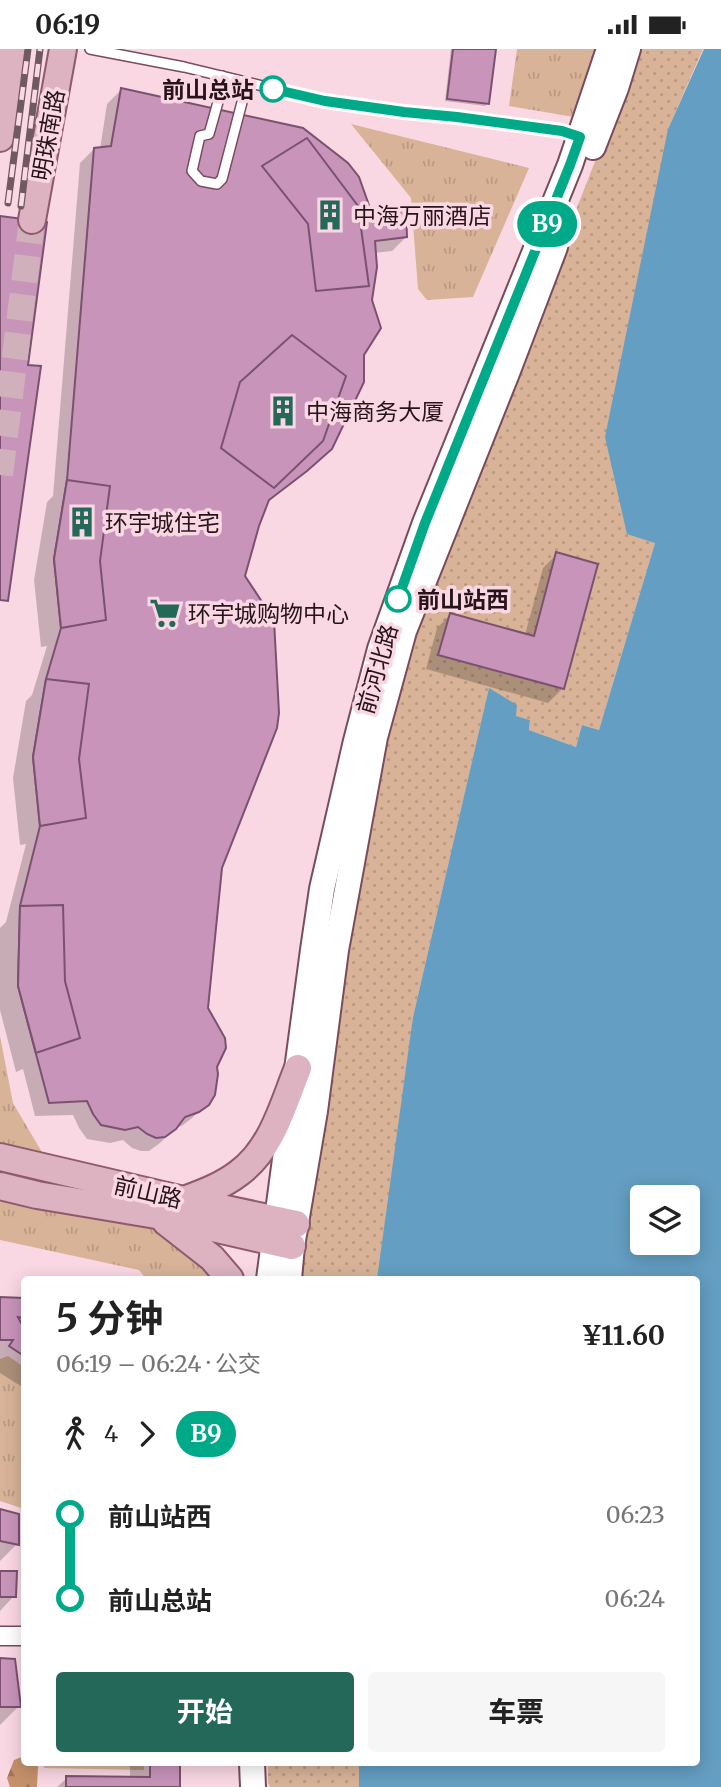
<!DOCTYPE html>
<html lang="zh">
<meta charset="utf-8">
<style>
body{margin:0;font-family:Merriweather,"Noto Sans SC",serif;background:#f6f6f6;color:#222;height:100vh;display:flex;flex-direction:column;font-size:26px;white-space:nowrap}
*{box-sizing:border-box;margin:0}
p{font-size:23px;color:#767676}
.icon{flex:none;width:38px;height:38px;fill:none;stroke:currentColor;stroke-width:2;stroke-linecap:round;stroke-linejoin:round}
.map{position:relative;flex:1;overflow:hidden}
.details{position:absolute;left:21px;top:1227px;width:679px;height:490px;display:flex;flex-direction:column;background:#fff;border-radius:7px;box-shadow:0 4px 18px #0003}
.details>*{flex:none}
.badge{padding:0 14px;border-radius:23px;font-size:24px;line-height:46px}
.controls{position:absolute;left:630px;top:1136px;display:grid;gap:14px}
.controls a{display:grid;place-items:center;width:70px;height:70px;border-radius:7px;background:#fff;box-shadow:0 4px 18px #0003;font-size:35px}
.map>.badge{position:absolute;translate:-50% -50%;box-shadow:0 0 0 4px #fff}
.legs{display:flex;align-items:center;gap:10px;height:77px;padding:0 35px;font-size:23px}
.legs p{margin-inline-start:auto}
.head{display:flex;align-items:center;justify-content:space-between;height:119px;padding:0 35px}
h1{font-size:38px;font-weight:700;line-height:52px}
.primary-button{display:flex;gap:14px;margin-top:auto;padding:14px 35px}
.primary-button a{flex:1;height:80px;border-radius:7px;background:#24685a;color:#fff;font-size:28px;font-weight:700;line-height:80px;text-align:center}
.primary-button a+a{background:#f6f6f6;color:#222}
ul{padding:0 35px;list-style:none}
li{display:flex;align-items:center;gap:24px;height:84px;font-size:26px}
li i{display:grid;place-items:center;width:10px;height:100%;margin:0 9px;background:currentColor}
li i::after{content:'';width:18px;height:18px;margin:-9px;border:5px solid;border-radius:50%;background:#fff}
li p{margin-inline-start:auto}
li:first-child i{background:linear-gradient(#0000 50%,currentColor 0)}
li:last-child i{background:linear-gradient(currentColor 50%,#0000 0)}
.status{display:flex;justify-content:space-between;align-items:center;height:49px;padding:0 35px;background:#fff;direction:ltr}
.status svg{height:19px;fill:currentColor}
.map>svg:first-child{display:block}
.grass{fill:url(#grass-tufts)}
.forest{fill:url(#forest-firs)}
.park{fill:url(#park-dots)}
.water{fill:#649ec2;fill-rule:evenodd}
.shadow{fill:#0003}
.building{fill:#c894ba;stroke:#7a526f;stroke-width:2}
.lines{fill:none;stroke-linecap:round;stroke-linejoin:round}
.primary-tunnel{stroke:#d0b1bb;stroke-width:26;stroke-dasharray:26 13;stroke-linecap:butt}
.lane-casing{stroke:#794b5b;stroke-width:12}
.street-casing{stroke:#794b5b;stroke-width:21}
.secondary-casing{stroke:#794b5b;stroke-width:28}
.primary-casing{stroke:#8e5a6c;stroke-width:30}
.lane{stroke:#fff;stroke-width:9}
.street{stroke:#fff;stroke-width:18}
.secondary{stroke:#fff;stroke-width:24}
.primary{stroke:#ddb2c1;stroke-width:26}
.rail-casing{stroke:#715961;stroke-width:7}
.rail{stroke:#fad8e3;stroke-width:4.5;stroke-dasharray:13;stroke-linecap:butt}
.line-1-casing{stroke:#fff;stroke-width:16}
.line-1{stroke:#0a8;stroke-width:10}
.stop-1-dot{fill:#fff;stroke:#0a8;stroke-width:3.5}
.labels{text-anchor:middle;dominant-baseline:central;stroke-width:7;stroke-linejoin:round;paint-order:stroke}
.stop-label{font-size:23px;font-weight:bold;fill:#27141b;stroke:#fad8e3;text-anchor:end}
.street-label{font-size:23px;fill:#27141b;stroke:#fad8e3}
.poi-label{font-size:23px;fill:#27141b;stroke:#fad8e3;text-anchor:start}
</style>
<div class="status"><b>06:19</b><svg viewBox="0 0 49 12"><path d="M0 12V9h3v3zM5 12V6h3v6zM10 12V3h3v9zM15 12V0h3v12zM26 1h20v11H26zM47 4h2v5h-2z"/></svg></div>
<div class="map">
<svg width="721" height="1738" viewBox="0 0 721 1738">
<defs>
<pattern id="grass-tufts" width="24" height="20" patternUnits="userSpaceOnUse" patternTransform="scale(1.75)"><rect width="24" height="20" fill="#d8b398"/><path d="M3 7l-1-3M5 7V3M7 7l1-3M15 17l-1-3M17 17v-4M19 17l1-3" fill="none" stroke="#b99982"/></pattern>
<pattern id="forest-firs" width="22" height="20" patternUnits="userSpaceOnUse" patternTransform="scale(1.75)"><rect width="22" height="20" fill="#c4916b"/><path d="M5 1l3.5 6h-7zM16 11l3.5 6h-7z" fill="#9f7557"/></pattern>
<pattern id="park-dots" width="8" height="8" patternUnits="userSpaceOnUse" patternTransform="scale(1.75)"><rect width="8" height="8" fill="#d8b398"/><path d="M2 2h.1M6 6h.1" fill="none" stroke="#b99982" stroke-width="1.8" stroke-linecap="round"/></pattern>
</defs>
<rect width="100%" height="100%" fill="#fad8e3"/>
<g class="grass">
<path d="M517 0H596L574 68 509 57Z"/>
<path d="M351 75 529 119 473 248 427 251 418 240 411 149Z"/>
<path d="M0 987 13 1054 46 1110 0 1100Z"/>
<path d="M0 1145 153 1179 203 1217 215 1230H146L139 1221 0 1191Z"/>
<path d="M8 1307 24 1318V1460L0 1452V1310Z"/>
<path d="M44 1713H144V1721L44 1719Z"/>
</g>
<path class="forest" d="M24 1707V1713H35L38 1718 37 1738H10L7 1729 14 1711Z"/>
<g class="park">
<path d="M624 0H703L668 80 655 494 599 681 582 676 576 698 529 681 530 671 515 667 489 640 413 968 386 1230H277L387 644 603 92Z"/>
<path d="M268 1713H359V1738H270L268 1734Z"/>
</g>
<path class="water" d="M704 0H721V1738H359V1713H696V1230H377L413 968 489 639 517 656 516 667 530 671 529 681 576 698 582 676 599 681 655 494 627 485 605 388 668 80ZM642 1148H688V1194H642Z"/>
<g class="shadow">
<path d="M451 0H494L488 54 485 57 445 52Z"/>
<path d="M121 41 369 161 406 188 392 202 374 204 363 305 315 413 266 455 257 476 243 527 220 818 206 960 216 1018 207 1055 192 1069 183 1076 174 1080 160 1094 149 1102H141L132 1099 123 1091 110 1094 87 1090 79 1079 73 1066 35 1067 23 1020 16 1023 0 961V879L6 873 26 795 20 796 13 729 26 652 32 646 47 597 41 598 34 531 47 453 53 447 80 114 94 100H100L107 55Z"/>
<path d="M557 505 596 516 562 640 548 654 426 620 437 579 451 565 525 586 543 519Z"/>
<path d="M0 1250 24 1251V1268L18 1275 24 1279V1339L0 1324Z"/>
<path d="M0 1462 17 1495 0 1512Z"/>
<path d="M0 1524 14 1547 0 1562Z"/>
<path d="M0 1611 19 1657 0 1676Z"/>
<path d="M130 1713H179L178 1738H57L67 1729H130Z"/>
</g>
<g class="building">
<path d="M453 0H496L489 55 447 50Z"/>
<path d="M121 39 303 79 348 114 359 128 370 159 406 156 407 188 375 192 377 218 372 251 381 279 364 306V333L332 400 307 422 269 451 259 477 245 527 274 571 279 664 277 679 222 819 208 959 225 989 226 999 217 1018 218 1025 215 1046 209 1056 199 1063 185 1068 176 1080 165 1088 156 1089 147 1085 138 1078 125 1081 101 1076 93 1065 87 1052 49 1054 18 937 20 857 40 777 33 708 46 630 61 579 54 510 67 431 94 99 111 97Z"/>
<path d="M307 89 358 157 369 237 316 242 308 175 262 117Z"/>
<path d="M0 167 47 173 28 316 41 317 8 552 0 551Z"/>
<path d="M292 286 346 327 323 392 274 439 221 399 240 333Z"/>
<path d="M67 431 110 437 100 512 106 571 61 579 54 510Z"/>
<path d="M556 503 598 515 564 640 438 606 450 564 534 587Z"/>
<path d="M46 630 89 635 79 710 86 769 40 777 33 708Z"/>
<path d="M63 856 65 932 80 989 36 1004 18 937 20 857Z"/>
<path d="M0 1248 24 1249V1269L18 1268 21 1274 24 1277V1307L9 1297 13 1291H0Z"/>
<path d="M0 1460 19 1465V1496L0 1492Z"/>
<path d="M0 1522H17L16 1548H0Z"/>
<path d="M0 1609 15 1610 21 1658H0Z"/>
<path d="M150 1713H180V1738H66V1727L150 1728Z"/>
</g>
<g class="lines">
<path class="primary-tunnel" d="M0 426 32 171"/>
<g class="lane-casing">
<g id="lane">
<path d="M90 0 184 18 325 52 404 63 457 68 562 82 576 86"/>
<path d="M222 27 218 53 209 85 200 87 192 122 201 132 217 135 222 130 247 34"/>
</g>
</g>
<g class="street-casing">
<path id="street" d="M0 1587H24"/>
</g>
<g class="secondary-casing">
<g id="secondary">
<path d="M593 98 616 39 628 0"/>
<path d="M269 1230 313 901 322 840 356 692 380 600 425 474 570 116 609 0"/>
<path d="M289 1230 292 1197 315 1062 336 901 375 688 404 582 507 324 555 198"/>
<path d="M252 1713 253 1738"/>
</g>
</g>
<g class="primary-casing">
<g id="primary">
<path d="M0 89 13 0"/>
<path d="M32 171 63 0"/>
<path d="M0 1108 184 1151 296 1175"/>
<path d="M0 1137 37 1146 156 1166 292 1197"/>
<path d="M184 1151C203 1144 222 1137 239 1124 272 1100 283 1056 298 1019"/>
<path d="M166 1173 212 1209 230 1230"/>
</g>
</g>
<use href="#lane" class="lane"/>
<use href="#street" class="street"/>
<use href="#secondary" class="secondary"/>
<use href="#primary" class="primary"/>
<g class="rail-casing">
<g id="rail">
<path d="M8 154 28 0"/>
<path d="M21 157 40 0"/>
</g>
</g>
<use href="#rail" class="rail"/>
</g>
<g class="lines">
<g class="line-1-casing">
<path id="line-1" d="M273 40 325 52 404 63 457 68 562 82 580 88 570 116 425 474 398 550"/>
</g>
<use href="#line-1" class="line-1"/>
</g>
<defs>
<g id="building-bare" transform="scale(2.415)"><path d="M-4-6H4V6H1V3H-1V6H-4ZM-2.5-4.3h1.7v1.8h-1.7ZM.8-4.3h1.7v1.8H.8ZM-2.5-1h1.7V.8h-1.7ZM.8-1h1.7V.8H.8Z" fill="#24685a" stroke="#fad8e3" stroke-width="2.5" paint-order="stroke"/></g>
<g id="supermarket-bare" transform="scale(2.415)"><path d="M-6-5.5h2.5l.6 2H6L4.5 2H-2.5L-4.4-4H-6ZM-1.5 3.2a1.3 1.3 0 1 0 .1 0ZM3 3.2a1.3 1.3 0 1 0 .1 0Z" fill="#24685a" stroke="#fad8e3" stroke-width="2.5" paint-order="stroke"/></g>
</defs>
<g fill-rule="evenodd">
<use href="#building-bare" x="330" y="166"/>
<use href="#building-bare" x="283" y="362"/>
<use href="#building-bare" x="82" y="473"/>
<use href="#supermarket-bare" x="165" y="564"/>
</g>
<g class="stop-1-dot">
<circle cx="273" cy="40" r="12"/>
<circle cx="398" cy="550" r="12"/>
</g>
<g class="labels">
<g class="stop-label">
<text x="254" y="40">前山总站</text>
<text x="417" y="550" text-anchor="start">前山站西</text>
</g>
<g class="street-label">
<text transform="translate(48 86) rotate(-80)">明珠南路</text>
<text transform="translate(377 620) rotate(-74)">前河北路</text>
<text transform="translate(148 1143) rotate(13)">前山路</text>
</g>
<g class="poi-label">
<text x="353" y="166">中海万丽酒店</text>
<text x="306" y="362">中海商务大厦</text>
<text x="105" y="473">环宇城住宅</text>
<text x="188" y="564">环宇城购物中心</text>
</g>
</g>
</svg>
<div class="controls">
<a><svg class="icon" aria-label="layers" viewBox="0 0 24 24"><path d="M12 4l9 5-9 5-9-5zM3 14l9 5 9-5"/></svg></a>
</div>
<b class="badge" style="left:547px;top:175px;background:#0a8;color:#fff">B9</b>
<section class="details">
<div class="head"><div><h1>5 分钟</h1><p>06:19 – 06:24 · 公交</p></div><b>¥11.60</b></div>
<div class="legs"><svg class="icon" aria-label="walk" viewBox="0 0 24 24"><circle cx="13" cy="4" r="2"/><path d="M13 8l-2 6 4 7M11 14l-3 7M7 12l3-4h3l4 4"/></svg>4<svg class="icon" aria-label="forward" viewBox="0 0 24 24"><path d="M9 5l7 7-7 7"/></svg><b class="badge" style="background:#0a8;color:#fff">B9</b></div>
<ul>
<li><i style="color:#0a8"></i><b>前山站西</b><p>06:23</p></li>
<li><i style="color:#0a8"></i><b>前山总站</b><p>06:24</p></li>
</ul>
<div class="primary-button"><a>开始</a><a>车票</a></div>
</section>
</div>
